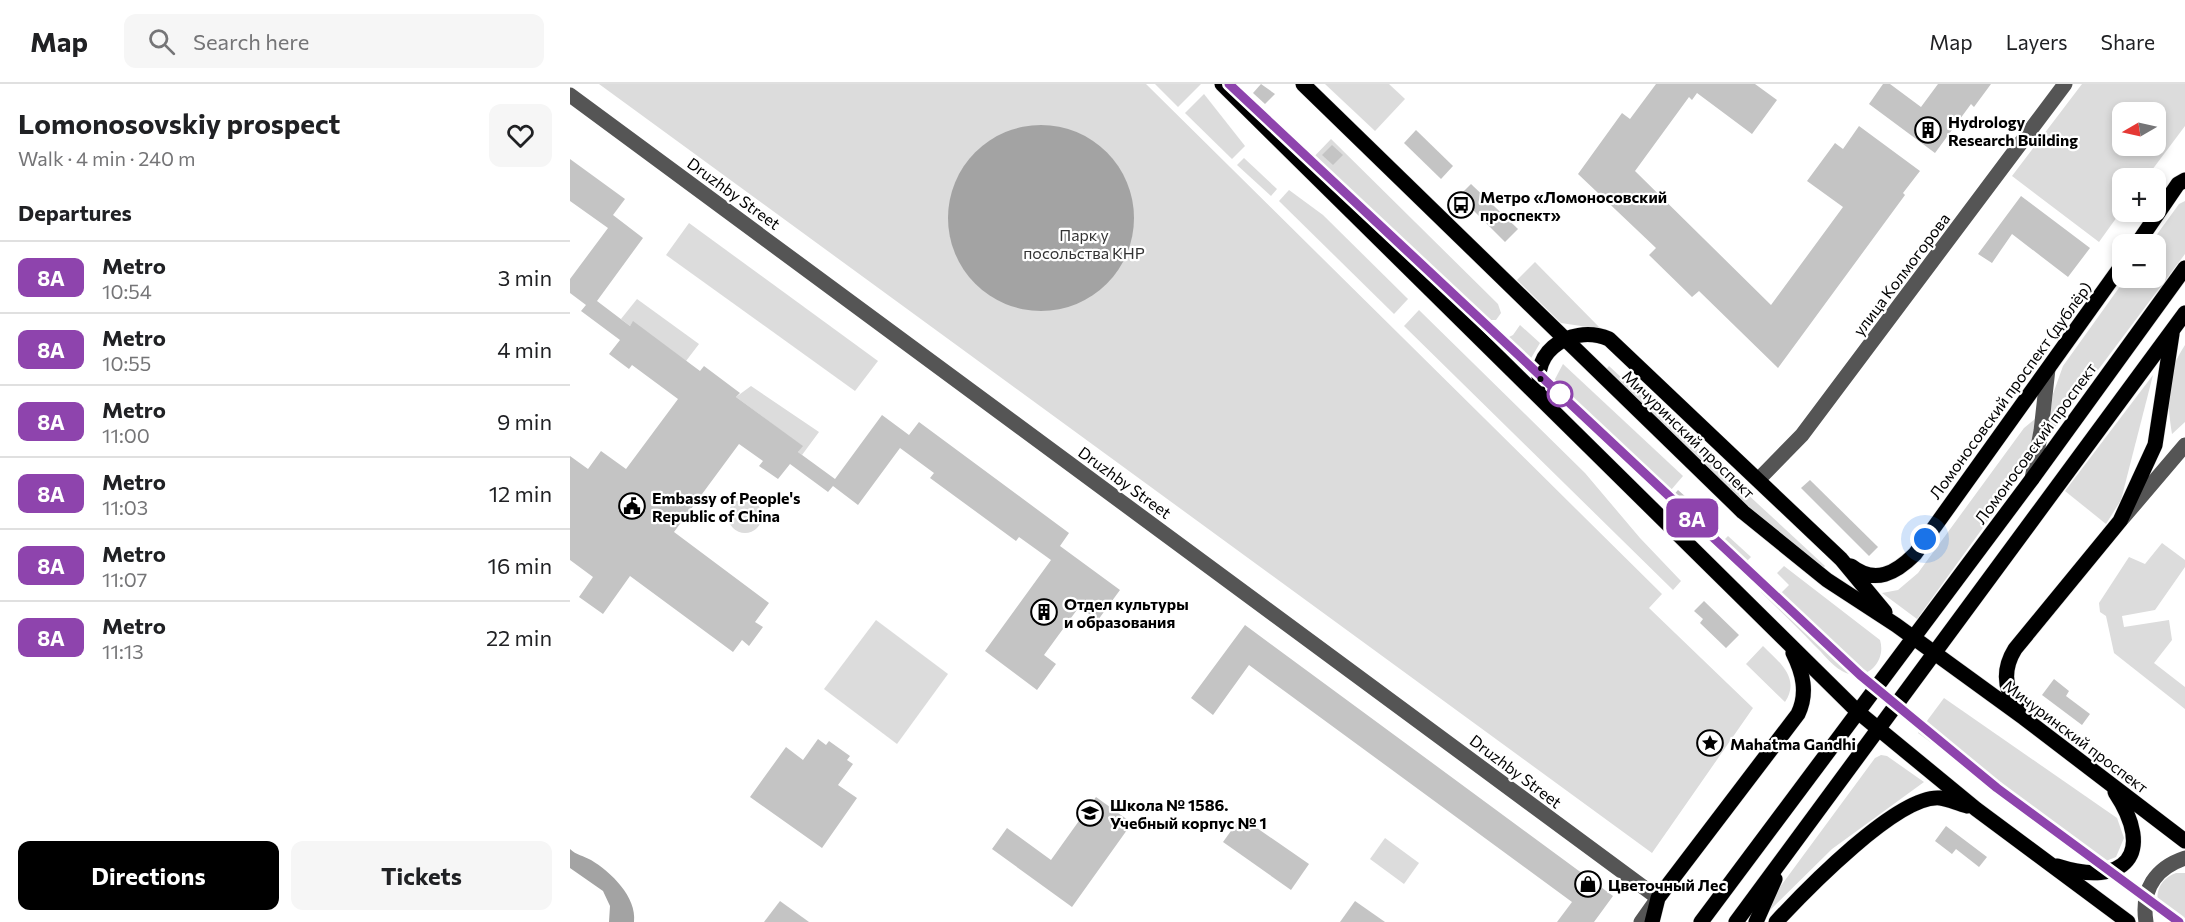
<!DOCTYPE html>
<meta charset="utf-8">
<style>
body{margin:0;font-family:Commissioner,sans-serif;background:#f6f6f6;color:#202124;height:100vh;display:flex;flex-direction:column;font-size:22px;white-space:nowrap}
*{box-sizing:border-box;margin:0}
p{font-size:20px;color:#757577}
.icon{flex:none;width:33px;height:33px;fill:none;stroke:currentColor;stroke-width:2;stroke-linecap:round;stroke-linejoin:round}
.map{position:relative;flex:1;overflow:hidden}
.drawer{display:flex;flex-direction:column;background:#fff;width:570px}
.drawer>*{flex:none}
.badge{padding:0 12px;border-radius:9px;font-size:21px;line-height:39px}
.needle{width:39px;rotate:261deg}
.tools{position:absolute;left:1542px;top:18px;display:grid;gap:12px}
.tools a{display:grid;place-items:center;width:54px;height:54px;border-radius:12px;background:#fff;box-shadow:0 3px 9px #0003;font-size:30px}
.you{position:absolute;width:30px;height:30px;margin:-15px;border:4px solid #fff;border-radius:50%;background:#1a73e8;box-shadow:0 0 0 9px #1a73e833}
.map>.badge{position:absolute;translate:-50% -50%;box-shadow:0 0 0 3px #fff}
h2{padding:0 18px;font-size:22px;line-height:54px}
.round{display:grid;place-items:center;flex:none;width:63px;height:63px;border-radius:12px;background:#f6f6f6}
.head{display:flex;align-items:center;justify-content:space-between;height:102px;padding:0 18px}
h1{font-size:28px;font-weight:700;line-height:45px}
.action{display:flex;gap:12px;margin-top:auto;padding:12px 18px}
.action a{flex:1;height:69px;border-radius:12px;background:#000;color:#fff;font-size:24px;font-weight:700;line-height:69px;text-align:center}
.action a+a{background:#f6f6f6;color:#202124}
ul{padding:0;list-style:none}
li{display:flex;align-items:center;gap:18px;height:72px;padding:0 18px;border-top:2px solid #e0e0e0}
li div{flex:1}
li b{display:block;font-size:22px}
li em{font-style:normal}
li .badge{min-width:66px;font-weight:700;text-align:center}
header{display:flex;align-items:center;gap:36px;box-sizing:border-box;height:84px;padding:0 30px;background:#fff;border-bottom:2px solid #e0e0e0}
header strong{font-size:28px}
nav{display:flex;gap:33px;margin-inline-start:auto;font-size:21px}
.search{width:420px;height:54px;background:#f6f6f6;display:flex;align-items:center;gap:15px;box-sizing:border-box;padding:0 21px;border-radius:12px;color:#757577;font-size:22px}
main{display:flex;flex:1;min-height:0}
.map>svg:first-child{display:block}
.green{fill:#dcdcdc;fill-rule:evenodd}
.water{fill:#a3a3a3}
.building{fill:#c4c4c4}
.lines{fill:none;stroke-linecap:round;stroke-linejoin:round}
.major-casing{stroke:#dbdbdb;stroke-width:16}
.minor{stroke:#555;stroke-width:15}
.major{stroke:#000;stroke-width:15}
.line-casing{stroke:#fff;stroke-width:14}
.line{stroke:#8e44ad;stroke-width:9}
.walk{stroke:#000;stroke-width:6;stroke-dasharray:0 10.8}
.stop-dot{fill:#fff;stroke:#8e44ad;stroke-width:3}
.labels{text-anchor:middle;dominant-baseline:central;stroke-width:4.5;stroke-linejoin:round;paint-order:stroke}
.poi-label{font-size:16px;font-weight:bold;fill:#000;stroke:#fff;text-anchor:start}
.street-label{font-size:16px;fill:#000;stroke:#fff}
.park-label{font-size:16px;fill:#333;stroke:#fff}
</style>
<header>
<strong>Map</strong>
<div class="search"><svg class="icon" aria-label="search" viewBox="0 0 24 24"><circle cx="10" cy="10" r="6"/><path d="M15 15l6 6"/></svg>Search here</div>
<nav><a>Map</a><a>Layers</a><a>Share</a></nav>
</header>
<main>
<section class="drawer">
<div class="head"><div><h1>Lomonosovskiy prospect</h1><p>Walk · 4 min · 240 m</p></div><a class="round"><svg class="icon" aria-label="heart" viewBox="0 0 24 24"><path d="M12 20l-8-8c-3-5 5-10 8-4 3-6 11-1 8 4z"/></svg></a></div>
<h2>Departures</h2>
<ul>
<li><span class="badge" style="background:#8e44ad;color:#fff">8А</span><div><b>Metro</b><p>10:54</p></div><em>3 min</em></li>
<li><span class="badge" style="background:#8e44ad;color:#fff">8А</span><div><b>Metro</b><p>10:55</p></div><em>4 min</em></li>
<li><span class="badge" style="background:#8e44ad;color:#fff">8А</span><div><b>Metro</b><p>11:00</p></div><em>9 min</em></li>
<li><span class="badge" style="background:#8e44ad;color:#fff">8А</span><div><b>Metro</b><p>11:03</p></div><em>12 min</em></li>
<li><span class="badge" style="background:#8e44ad;color:#fff">8А</span><div><b>Metro</b><p>11:07</p></div><em>16 min</em></li>
<li><span class="badge" style="background:#8e44ad;color:#fff">8А</span><div><b>Metro</b><p>11:13</p></div><em>22 min</em></li>
</ul>
<div class="action"><a>Directions</a><a>Tickets</a></div>
</section>
<div class="map">
<svg width="1615" height="838" viewBox="0 0 1615 838">
<rect width="100%" height="100%" fill="#fff"/>
<g class="green">
<path d="M29 0H576L1092 510 1079 524 1183 624 1082 769Z"/>
<path d="M585 0H631L608 23Z"/>
<path d="M755 0H819L835 15 805 47Z"/>
<path d="M1512 0H1615V42L1576 94H1552V126L1529 158 1442 92ZM1552 28H1586V62H1552Z"/>
<path d="M634 10 675 62 662 75 615 29Z"/>
<path d="M761 55 928 220 931 229 926 236H915L857 179 778 115 739 78Z"/>
<path d="M674 74 707 105 701 112 667 81Z"/>
<path d="M719 106 753 131 838 215 824 230 709 117Z"/>
<path d="M1615 117V170L1477 354 1483 310 1493 282 1556 194H1586V160H1580L1609 120Z"/>
<path d="M119 139 308 277 285 307 96 171Z"/>
<path d="M965 178 1031 245 991 239 947 196Z"/>
<path d="M67 215 129 260 116 277 63 238 60 242 51 235Z"/>
<path d="M849 226 1015 389 1070 454 1111 497 1103 506 834 242Z"/>
<path d="M950 241 970 259 957 281 931 257 943 251Z"/>
<path d="M1615 261V338L1602 350C1597 314 1594 293 1615 261Z"/>
<path d="M993 280 1113 392 1095 413 989 312 985 295Z"/>
<path d="M1039 282 1255 482 1252 485 1186 431 1035 287Z"/>
<path d="M1583 291 1551 416 1536 440 1495 407Z"/>
<path d="M181 302 249 348 232 371 228 368 232 362 166 313Z"/>
<path d="M1465 335 1459 380 1347 535 1312 509 1328 506 1348 489 1454 344Z"/>
<circle cx="175" cy="432" r="17"/>
<path d="M1158 452 1181 473 1168 486 1146 464Z"/>
<path d="M1592 459 1615 476V483L1585 526 1552 532 1554 543 1599 536 1602 556 1584 579 1615 603V625L1544 569 1536 532 1530 528 1529 519 1559 473 1575 480Z"/>
<path d="M1214 482 1310 556C1317 579 1294 600 1272 587 1261 581 1253 569 1244 561 1227 543 1209 526 1191 508L1197 502 1208 512 1219 501 1207 489Z"/>
<path d="M306 536 378 590 327 660 254 605Z"/>
<path d="M1193 562C1209 578 1231 594 1215 618L1176 580Z"/>
<path d="M1374 614 1547 734 1554 754 1546 773 1536 777 1519 774 1348 649Z"/>
<path d="M1311 671 1317 672 1354 698 1262 765 1195 831 1196 822 1305 674Z"/>
<path d="M815 754 849 779 834 800 800 775Z"/>
<path d="M1606 789H1615V838H1599C1583 822 1582 798 1606 789Z"/>
</g>
<g class="water">
<circle cx="471" cy="134" r="93"/>
<path d="M0 765C6 771 14 772 21 776 41 788 67 813 64 838H39L40 822 33 807 0 784Z"/>
</g>
<g class="building">
<path d="M691 0 705 10 695 20 683 9Z"/>
<path d="M1086 0H1185L1207 16 1182 50 1127 9 1122 16 1119 13 1065 87 1201 221 1273 123 1237 97 1265 59 1273 65 1289 42 1350 87 1333 109 1335 111 1208 284 1129 207 1122 213 1079 171 1086 164 1008 90 1052 29 1060 35Z"/>
<path d="M1313 0H1320L1351 23 1368 0H1421L1404 23 1401 20 1365 69 1299 20Z"/>
<path d="M846 46 883 82 871 95 834 59Z"/>
<path d="M762 61 773 71 763 81 752 71Z"/>
<path d="M0 75 55 115 43 131 73 154 27 217 60 242 63 237 130 287 134 282 170 309 166 313 233 362 228 368 265 395 312 331 339 351 349 338 499 449 490 462 550 506 528 536 509 523 474 571 486 580 467 606 415 567 481 476 449 453 446 457 360 394 364 389 330 364 288 421 263 402 258 408 220 380 208 395 189 382 193 377 169 360 104 448 199 519 185 538 193 543 179 562 172 556 163 568 60 492 33 530 9 513 23 493 0 476V372L18 385 31 367 56 385 108 315 62 281 59 285 39 270 50 256 11 227 16 221 0 209V195L38 144 0 117Z"/>
<path d="M901 100 948 145 935 158 889 112Z"/>
<path d="M1451 112 1520 164 1498 193 1442 150 1422 179 1408 170Z"/>
<path d="M1240 396 1308 463 1299 472 1231 404Z"/>
<path d="M1108 406 1117 414 1109 423 1100 415Z"/>
<path d="M1134 517 1169 551 1156 564 1130 539 1133 535 1124 527Z"/>
<path d="M675 541 1043 812 1024 838H987L1002 818 679 581 643 631 621 614Z"/>
<path d="M1484 595 1499 607 1496 612 1520 630 1512 641 1472 611Z"/>
<path d="M248 655 256 661 259 657 280 672 277 676 283 680 268 701 287 714 252 764 180 713 216 663 233 676Z"/>
<path d="M526 713 562 739 502 823 422 765 437 744 481 776Z"/>
<path d="M671 733 739 780 721 806 653 758Z"/>
<path d="M1376 742 1417 773 1409 783 1386 765 1382 770 1365 757Z"/>
<path d="M210 817 239 838H194Z"/>
<path d="M785 817 815 838H770Z"/>
</g>
<g class="lines">
<g class="major-casing">
<g id="major">
<path d="M652 0 1288 628 1406 725 1558 838"/>
<path d="M733 0 1173 428 1257 496 1326 541 1454 634 1615 757"/>
<path d="M1567 160 1608 100 1615 96"/>
<path d="M976 316C951 273 999 238 1039 255L1271 475 1315 528"/>
<path d="M1281 482C1305 501 1326 489 1345 470L1552 181"/>
<path d="M1449 626C1434 606 1432 586 1445 565L1550 437 1585 361 1602 250"/>
<path d="M1487 782C1555 804 1586 770 1545 708"/>
<path d="M1082 838 1088 814 1228 630C1238 609 1233 589 1223 569"/>
<path d="M1131 838 1462 395 1615 184"/>
<path d="M1166 838 1615 229"/>
<path d="M1186 838 1205 795"/>
<path d="M1206 838C1234 808 1328 710 1370 714 1379 715 1388 720 1397 722"/>
</g>
</g>
<g class="minor">
<path d="M0 11 1088 814 1071 838"/>
<path d="M1462 395 1471 347 1478 285"/>
<path d="M1188 396 1232 351 1495 0"/>
<path d="M1552 435 1615 361"/>
<path d="M1576 838C1571 806 1585 784 1615 774"/>
</g>
<use href="#major" class="major"/>
</g>
<g class="lines">
<g class="line-casing">
<path id="line" d="M659 0 1290 591 1427 704 1609 838"/>
</g>
<use href="#line" class="line"/>
<path class="walk" d="M990 310 979 321C949 270 1003 226 1052 266L1271 475C1311 505 1329 492 1355 455"/>
</g>
<defs>
<g id="building-ring" transform="scale(1.35)"><circle r="9.5" fill="#fff" stroke="#000" stroke-width="1.5"/><path d="M-4-6H4V6H1V3H-1V6H-4ZM-2.5-4.3h1.7v1.8h-1.7ZM.8-4.3h1.7v1.8H.8ZM-2.5-1h1.7V.8h-1.7ZM.8-1h1.7V.8H.8Z" fill="#000"/></g>
<g id="bus-ring" transform="scale(1.35)"><circle r="9.5" fill="#fff" stroke="#000" stroke-width="1.5"/><path d="M-5-6H5V4H4V6H2V4H-2V6H-4V4H-5ZM-3.5-4V0h7V-4ZM-3.5 1.2v1.5H-2V1.2ZM2 1.2v1.5H3.5V1.2Z" fill="#000"/></g>
<g id="civic-ring" transform="scale(1.35)"><circle r="9.5" fill="#fff" stroke="#000" stroke-width="1.5"/><path d="M-.6-6.5H3V-4.5H.6V-3L4-1V1h2V6H-6V1h2V-1L-.6-3ZM-1.2 2.5V6h2.4V2.5Z" fill="#000"/></g>
<g id="sight-ring" transform="scale(1.35)"><circle r="9.5" fill="#fff" stroke="#000" stroke-width="1.5"/><path d="M0-6L1.8-2.2L6-1.7L2.9 1.2L3.7 5.4L0 3.3L-3.7 5.4L-2.9 1.2L-6-1.7L-1.8-2.2Z" fill="#000"/></g>
<g id="school-ring" transform="scale(1.35)"><circle r="9.5" fill="#fff" stroke="#000" stroke-width="1.5"/><path d="M0-5L7-2L0 1L-7-2ZM-4 1L0 2.5L4 1V4Q0 6-4 4Z" fill="#000"/></g>
<g id="shop-ring" transform="scale(1.35)"><circle r="9.5" fill="#fff" stroke="#000" stroke-width="1.5"/><path d="M-5-2.5h2.3a2.7 3.5 0 0 1 5.4 0H5L5.5 6h-11ZM-1.5-2.5h3a1.5 2.3 0 0 0-3 0Z" fill="#000"/></g>
</defs>
<g fill-rule="evenodd">
<use href="#building-ring" x="1358" y="46"/>
<use href="#bus-ring" x="891" y="121"/>
<use href="#civic-ring" x="62" y="422"/>
<use href="#building-ring" x="474" y="528"/>
<use href="#sight-ring" x="1140" y="659"/>
<use href="#school-ring" x="520" y="729"/>
<use href="#shop-ring" x="1018" y="800"/>
</g>
<circle class="stop-dot" cx="990" cy="310" r="12"/>
<g class="labels">
<g class="poi-label">
<text x="1378" y="37">Hydrology<tspan x="1378" dy="18">Research Building</tspan></text>
<text x="910" y="112">Метро «Ломоносовский<tspan x="910" dy="18">проспект»</tspan></text>
<text x="82" y="413">Embassy of People's<tspan x="82" dy="18">Republic of China</tspan></text>
<text x="494" y="519">Отдел культуры<tspan x="494" dy="18">и образования</tspan></text>
<text x="1160" y="659">Mahatma Gandhi</text>
<text x="540" y="720">Школа № 1586.<tspan x="540" dy="18">Учебный корпус № 1</tspan></text>
<text x="1038" y="800">Цветочный Лес</text>
</g>
<g class="street-label">
<text transform="translate(164 109) rotate(36)">Druzhby Street</text>
<text transform="translate(1331 190) rotate(-53)">улица Колмогорова</text>
<text transform="translate(1440 306) rotate(-54)">Ломоносовский проспект (дублёр)</text>
<text transform="translate(1119 350) rotate(44)">Мичуринский проспект</text>
<text transform="translate(1465 359) rotate(-54)">Ломоносовский проспект</text>
<text transform="translate(555 398) rotate(36)">Druzhby Street</text>
<text transform="translate(1506 652) rotate(37)">Мичуринский проспект</text>
<text transform="translate(946 687) rotate(37)">Druzhby Street</text>
</g>
<g class="park-label">
<text x="514" y="150">Парк у<tspan x="514" dy="18">посольства КНР</tspan></text>
</g>
</g>
</svg>
<div class="tools">
<a><svg class="needle" viewBox="-14 -14 28 28"><path d="M0-13l5 13h-10z" fill="#e53935"/><path d="M0 13l5-13h-10z" fill="#757577"/></svg></a>
<a>+</a>
<a>−</a>
</div>
<div class="you" style="left:1355px;top:455px"></div>
<b class="badge" style="left:1122px;top:434px;background:#8e44ad;color:#fff">8А</b>
</div>
</main>
